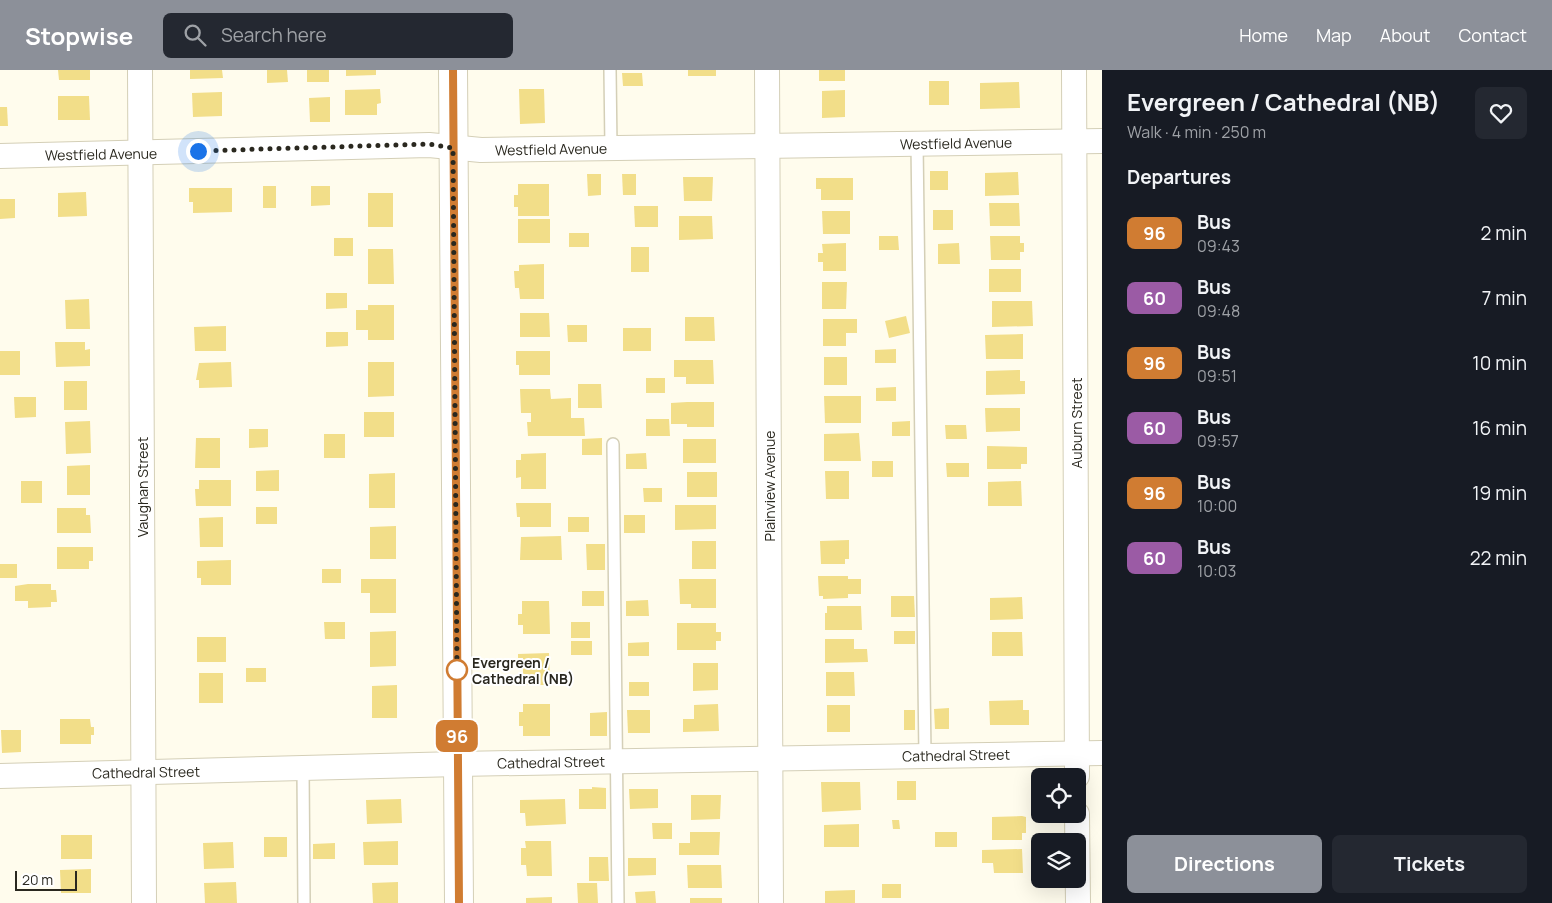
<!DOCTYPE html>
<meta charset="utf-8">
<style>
body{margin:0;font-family:Manrope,sans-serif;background:#242831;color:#f1f3f6;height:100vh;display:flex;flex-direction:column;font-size:19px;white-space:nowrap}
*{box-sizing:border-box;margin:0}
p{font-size:16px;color:#9ea1a6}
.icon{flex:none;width:28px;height:28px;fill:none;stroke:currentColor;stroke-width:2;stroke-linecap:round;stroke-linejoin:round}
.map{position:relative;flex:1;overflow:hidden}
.panel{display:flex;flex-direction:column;background:#171b24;width:450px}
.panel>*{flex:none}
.badge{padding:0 10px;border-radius:8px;font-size:18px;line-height:32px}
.controls{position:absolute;left:1031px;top:698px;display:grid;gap:10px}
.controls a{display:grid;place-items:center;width:55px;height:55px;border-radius:8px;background:#171b24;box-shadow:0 5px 20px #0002;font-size:25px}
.scale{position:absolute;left:15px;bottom:12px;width:62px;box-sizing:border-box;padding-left:5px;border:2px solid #2a281f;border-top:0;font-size:14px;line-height:18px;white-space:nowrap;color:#2a281f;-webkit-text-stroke:4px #fff;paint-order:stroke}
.you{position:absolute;width:25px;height:25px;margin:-12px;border:4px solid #fff;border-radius:50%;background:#1a73e8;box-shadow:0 0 0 8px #1a73e833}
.map>.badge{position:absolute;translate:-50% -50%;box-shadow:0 0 0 2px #fff}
h2{padding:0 25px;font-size:19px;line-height:45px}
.round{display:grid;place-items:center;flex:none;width:52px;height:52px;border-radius:8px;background:#242831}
.overview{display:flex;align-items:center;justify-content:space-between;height:85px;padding:0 25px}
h1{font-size:24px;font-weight:700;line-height:38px}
.primary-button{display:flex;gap:10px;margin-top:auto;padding:10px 25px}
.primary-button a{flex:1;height:58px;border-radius:8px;background:#8c9099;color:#fff;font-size:20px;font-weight:700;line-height:58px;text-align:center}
.primary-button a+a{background:#242831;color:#f1f3f6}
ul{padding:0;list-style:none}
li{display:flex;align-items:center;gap:15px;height:65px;padding:0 25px}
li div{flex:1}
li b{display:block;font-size:19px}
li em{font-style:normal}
li .badge{min-width:55px;font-weight:700;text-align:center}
header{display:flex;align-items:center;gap:30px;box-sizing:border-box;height:70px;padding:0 25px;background:#8c9099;color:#fff}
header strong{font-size:24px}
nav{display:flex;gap:28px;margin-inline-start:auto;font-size:18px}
.search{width:350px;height:45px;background:#242831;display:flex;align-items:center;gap:12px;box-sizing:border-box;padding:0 18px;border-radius:8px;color:#9ea1a6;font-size:19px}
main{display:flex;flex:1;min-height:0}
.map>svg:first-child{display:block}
.building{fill:#f2de89}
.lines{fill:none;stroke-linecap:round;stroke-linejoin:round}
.service-casing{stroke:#d4cfb7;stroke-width:14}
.minor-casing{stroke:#d4cfb7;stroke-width:26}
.tertiary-casing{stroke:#d4cfb7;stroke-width:30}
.service{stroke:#fff;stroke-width:11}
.minor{stroke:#fff;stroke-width:24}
.tertiary{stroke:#fff;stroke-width:28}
.line-casing{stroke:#fff;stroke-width:11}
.line{stroke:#d07c32;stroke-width:8}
.walk{stroke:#2a281f;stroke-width:5;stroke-dasharray:0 9}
.stop-dot{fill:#fff;stroke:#d07c32;stroke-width:2.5}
.labels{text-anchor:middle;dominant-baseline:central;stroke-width:4;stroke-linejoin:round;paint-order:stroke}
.street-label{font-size:14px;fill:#2a281f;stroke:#fff}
.stop-label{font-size:14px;font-weight:bold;fill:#2a281f;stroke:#fff;text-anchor:start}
</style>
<header>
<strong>Stopwise</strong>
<div class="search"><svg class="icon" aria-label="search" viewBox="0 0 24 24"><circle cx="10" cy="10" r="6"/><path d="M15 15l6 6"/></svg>Search here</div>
<nav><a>Home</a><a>Map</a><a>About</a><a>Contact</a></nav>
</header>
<main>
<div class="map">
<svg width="1102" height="833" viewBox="0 0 1102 833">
<rect width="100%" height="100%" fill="#fffced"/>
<g class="building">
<path d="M58 0H90V10H59Z"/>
<path d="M190 0H222L223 8 190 9Z"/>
<path d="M267 0H287L288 12 267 13Z"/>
<rect x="307" y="0" width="22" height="12"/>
<path d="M346 0H376V5L346 6Z"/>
<rect x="688" y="0" width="28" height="6"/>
<rect x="819" y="0" width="26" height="11"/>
<path d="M622 3H642L643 16H623Z"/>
<rect x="929" y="11" width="20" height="24"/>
<path d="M1019 12 1020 38 980 39V13Z"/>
<path d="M380 19 381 33 377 34V45H345V20Z"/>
<path d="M519 19H544L545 53 520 54Z"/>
<path d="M845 20V47L822 48V21Z"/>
<path d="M222 22V46L193 47 192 23Z"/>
<path d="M58 26H89L90 50H58Z"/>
<path d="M330 27V52H310L309 28Z"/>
<path d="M0 37H7L8 56H0Z"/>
<rect x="930" y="101" width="18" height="19"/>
<path d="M1018 102 1019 125 985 126V103Z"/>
<path d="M587 104H601V125L588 126Z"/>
<path d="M622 104H636V125H623Z"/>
<path d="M683 107H713L712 131H684Z"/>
<path d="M816 108H853V130H821V119H816Z"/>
<path d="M518 114H549V146H518V137H514V125H518Z"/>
<rect x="263" y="116" width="13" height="22"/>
<path d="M311 116H330V135L311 136Z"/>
<path d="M189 118H232V142L193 143V132H189Z"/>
<path d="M86 122 87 146 58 147V123Z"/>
<rect x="368" y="123" width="25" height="34"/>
<path d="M0 129H15V148L0 149Z"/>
<path d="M989 133H1019L1020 156H990Z"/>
<path d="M634 136H658V157H635Z"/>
<rect x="933" y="140" width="20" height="20"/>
<path d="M822 141H850V164H823Z"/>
<path d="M679 146H712L713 169 679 170Z"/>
<rect x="518" y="149" width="32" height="24"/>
<rect x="569" y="163" width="20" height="14"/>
<path d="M879 166H898L899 180H879Z"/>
<path d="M990 166H1020V173H1024V182H1020V190H991Z"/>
<rect x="334" y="168" width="19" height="18"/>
<path d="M846 173V201H823V192H818V183H823L822 174Z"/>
<path d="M959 173 960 194H938V174Z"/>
<rect x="631" y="177" width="18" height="25"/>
<path d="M368 179H393L394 214H368Z"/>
<path d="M544 194V229H520L519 218H515L514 201H519V195Z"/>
<rect x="989" y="199" width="32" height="23"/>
<path d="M822 212H847L846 239H822Z"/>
<path d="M326 223H347V238L326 239Z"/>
<path d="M89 229 90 259H66L65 230Z"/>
<path d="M992 231H1032L1033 256 992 257Z"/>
<path d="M368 235H394V270H368V260H356V240H368Z"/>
<path d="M520 243H549L550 267H520Z"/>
<path d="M906 246 910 263 889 268 885 251Z"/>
<path d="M685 247H714L715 271H685Z"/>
<path d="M823 249H857V263H846V276H823Z"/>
<path d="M567 255H587V272H568Z"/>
<path d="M226 256V281H195L194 257Z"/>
<rect x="623" y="258" width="28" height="23"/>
<path d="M326 262H348V276L326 277Z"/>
<path d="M1023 264V289H986L985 265Z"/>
<path d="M55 272H85V280L90 279V296L56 297Z"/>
<path d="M896 279V293H875V280Z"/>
<rect x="0" y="281" width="20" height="24"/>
<path d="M516 281H550V305H519V295H516Z"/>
<rect x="824" y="287" width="23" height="28"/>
<path d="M674 290H713L714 314H686V307H674Z"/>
<path d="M231 292 232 317 199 318V310H196L199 293Z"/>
<path d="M368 292H394V326L368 327Z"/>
<path d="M1020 300V311H1025V324L986 325V301Z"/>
<rect x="646" y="308" width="19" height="15"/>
<rect x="64" y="311" width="23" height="29"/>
<path d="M578 314H601L602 338H578Z"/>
<path d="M896 317V331H876V318Z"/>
<path d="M520 319H550L551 329 571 328V348H584L585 366H528L527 352H531V343H521Z"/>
<path d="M824 326H861V353H825Z"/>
<path d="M14 327H36V347L15 348Z"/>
<path d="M687 332H714V357H687V354H671V333Z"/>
<path d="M985 338H1020V361L986 362Z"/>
<rect x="364" y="342" width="30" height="25"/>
<path d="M646 349H669L670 366H646Z"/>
<path d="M90 351 91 383 66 384 65 352Z"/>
<path d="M910 351V366H892V352Z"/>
<path d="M945 355H966L967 369H946Z"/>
<path d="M249 359H268V377L249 378Z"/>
<path d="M859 363 861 391H824V364Z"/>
<rect x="324" y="364" width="21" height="24"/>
<path d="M196 368H220V398H195Z"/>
<path d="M602 368V385H582V369Z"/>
<rect x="683" y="369" width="33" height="24"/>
<path d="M987 376 1027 377V394H1021V399H987Z"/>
<path d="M546 383V419H521V407L516 408V390H521V384Z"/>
<path d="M646 383 647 399H626V384Z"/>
<rect x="872" y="391" width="21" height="16"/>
<path d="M946 393H969V407H947Z"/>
<path d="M90 395V425H67V396Z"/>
<path d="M279 400V421H256V401Z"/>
<path d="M825 401H849V429H826Z"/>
<rect x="687" y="402" width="30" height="25"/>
<path d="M395 403V438H369V404Z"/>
<path d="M199 410H231V436H196L195 419H199Z"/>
<rect x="21" y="411" width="21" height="22"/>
<path d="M1021 411 1022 436H988V412Z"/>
<path d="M643 418H662V432H644Z"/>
<path d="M516 433H551V457H520V447H517Z"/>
<path d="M675 435H716V459L675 460Z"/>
<rect x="256" y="437" width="21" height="17"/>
<path d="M57 438H86V445H90L91 463H57Z"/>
<rect x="624" y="445" width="21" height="18"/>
<path d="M223 447V477H200L199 448Z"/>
<rect x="568" y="447" width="21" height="15"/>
<path d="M396 456V489H370V457Z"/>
<path d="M561 466 562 490H520L521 467Z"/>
<path d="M849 470V489H845V494H821L820 471Z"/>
<rect x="692" y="471" width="24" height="28"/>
<path d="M586 474H605V500H587Z"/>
<path d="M57 477H93V491H89V499H57Z"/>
<path d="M231 490V515H201V508H197V491Z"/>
<rect x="0" y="494" width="17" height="14"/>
<rect x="322" y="499" width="19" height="14"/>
<path d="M818 506H848V509H861V524H848V528L823 529V526H819Z"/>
<path d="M361 509H396V543H370V523H361Z"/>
<path d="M679 509H716V538H691V534H680Z"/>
<path d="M28 514H51V520H56L57 532H51V537L28 538V531H15V516Z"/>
<rect x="582" y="521" width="22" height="15"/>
<path d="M891 526H914L915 547H891Z"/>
<path d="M1022 527 1023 549 990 550V528Z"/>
<path d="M648 530 649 546H626V531Z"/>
<path d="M522 531H549L550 564H523V555H518V544H522Z"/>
<path d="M827 536H861L862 560H825V543H827Z"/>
<path d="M324 552H345V569H325Z"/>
<rect x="571" y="552" width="19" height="16"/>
<path d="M677 553H716V562H721V571H716V580H677Z"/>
<path d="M396 561V596L370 597V562Z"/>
<rect x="894" y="561" width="21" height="13"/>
<path d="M992 562H1022L1023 586H992Z"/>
<rect x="197" y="567" width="29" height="25"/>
<path d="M825 569H854V579H867L868 592 825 593Z"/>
<rect x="571" y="571" width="21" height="14"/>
<path d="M649 572V586H628V573Z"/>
<path d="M549 583 550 615H523V612H519V604H523V588H518V584Z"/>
<path d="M693 593H718V620L693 621Z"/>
<rect x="246" y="598" width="20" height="14"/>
<path d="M826 602H854L855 626H826Z"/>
<rect x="199" y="603" width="24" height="30"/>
<rect x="629" y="612" width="20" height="14"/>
<path d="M397 615V648H372V616Z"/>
<path d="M1023 630V640H1029V655H990L989 631Z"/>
<path d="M523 634H550V666H523V656H519V642H523Z"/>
<path d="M718 634 719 661 683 662V649H694V635Z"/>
<rect x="827" y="635" width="23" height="27"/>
<path d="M949 638V659H935L934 639Z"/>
<path d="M627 640H650V663H628Z"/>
<rect x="904" y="640" width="11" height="20"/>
<path d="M607 642V666H590V643Z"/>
<path d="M60 649H90L91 657H94V665H91V674H60Z"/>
<path d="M1 660H21V682L2 683Z"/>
<rect x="897" y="711" width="19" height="19"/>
<path d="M821 712H860L861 740 822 742Z"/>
<path d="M592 717 606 718V739H579V719H592Z"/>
<path d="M629 719H658V738L630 739Z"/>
<path d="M691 725H721L720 749 691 750Z"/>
<path d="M401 729 402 753 367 754 366 730Z"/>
<path d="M565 729 566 754 526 756 525 743H520V730Z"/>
<path d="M1022 746 1026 747V763H1022V770H992V747Z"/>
<path d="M892 750H899L900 759H893Z"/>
<path d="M652 753H672V769H653Z"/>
<path d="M859 754V777H824V755Z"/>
<path d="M690 762H720L719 785H679V773H690Z"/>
<rect x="935" y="762" width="22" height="15"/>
<rect x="61" y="765" width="31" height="24"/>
<rect x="264" y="767" width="23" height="20"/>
<path d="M398 771V795H364L363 772Z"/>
<path d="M525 771H551L552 806H527L526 795H521V778H526Z"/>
<path d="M233 772 234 798 204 799 203 773Z"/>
<path d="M335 773V789H313V774Z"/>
<path d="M1022 779 1023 803H994L993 793H982V780Z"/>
<path d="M589 787H608L609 811H589Z"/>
<path d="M628 788H656V805L628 806Z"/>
<path d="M687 795H721L722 818H688Z"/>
<path d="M91 799V823H61L60 800Z"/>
<path d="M236 812 237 833H205L204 813Z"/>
<path d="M398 812V833H373L372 813Z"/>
<path d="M577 813H597L598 833H578Z"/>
<rect x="882" y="814" width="19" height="14"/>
<path d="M855 820V833H825V821Z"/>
<path d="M655 821 656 833H636L635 822Z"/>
<path d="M552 827V833H526V828Z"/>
<rect x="690" y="828" width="32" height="5"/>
</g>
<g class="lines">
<g class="service-casing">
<g id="service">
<path d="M610 0 611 78"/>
<path d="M917 73 925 686"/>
<path d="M613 374 618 833"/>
<path d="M303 698 304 833"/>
</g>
</g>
<g class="minor-casing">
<g id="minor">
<path d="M140 0 144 833"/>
<path d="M767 0 771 833"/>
<path d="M1074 0 1077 706"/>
<path d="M0 86 429 75 481 80 1102 71"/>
<path d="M0 706 458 694 1102 683"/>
<path d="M1077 744 1078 833"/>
</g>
</g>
<g class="tertiary-casing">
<path id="tertiary" d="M453 0 459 833"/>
</g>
<use href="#service" class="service"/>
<use href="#minor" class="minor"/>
<use href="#tertiary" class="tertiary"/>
</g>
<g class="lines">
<g class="line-casing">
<path id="line" d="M453 0 459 833"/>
</g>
<use href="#line" class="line"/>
<path class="walk" d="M198 81 429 74 453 78 457 600"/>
</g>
<circle class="stop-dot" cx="457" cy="600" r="10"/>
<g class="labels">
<g class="street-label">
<text transform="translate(956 73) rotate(-1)">Westfield Avenue</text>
<text transform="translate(551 79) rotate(-1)">Westfield Avenue</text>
<text transform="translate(101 84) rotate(-1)">Westfield Avenue</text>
<text transform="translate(1076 353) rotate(-90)">Auburn Street</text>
<text transform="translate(769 416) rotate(-90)">Plainview Avenue</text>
<text transform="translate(142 417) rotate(-90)">Vaughan Street</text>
<text transform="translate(956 685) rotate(-1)">Cathedral Street</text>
<text transform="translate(551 692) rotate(-1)">Cathedral Street</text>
<text transform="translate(146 702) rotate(-1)">Cathedral Street</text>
</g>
<g class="stop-label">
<text x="472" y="592">Evergreen /<tspan x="472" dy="16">Cathedral (NB)</tspan></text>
</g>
</g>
</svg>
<div class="controls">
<a><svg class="icon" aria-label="locate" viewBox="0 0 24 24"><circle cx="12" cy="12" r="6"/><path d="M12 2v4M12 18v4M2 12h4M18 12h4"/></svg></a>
<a><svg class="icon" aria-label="layers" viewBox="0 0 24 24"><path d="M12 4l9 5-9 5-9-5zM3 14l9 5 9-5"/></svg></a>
</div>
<div class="scale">20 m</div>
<div class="you" style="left:198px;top:81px"></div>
<b class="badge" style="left:457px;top:666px;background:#d07c32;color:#fff">96</b>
</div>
<section class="panel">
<div class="overview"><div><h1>Evergreen / Cathedral (NB)</h1><p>Walk · 4 min · 250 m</p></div><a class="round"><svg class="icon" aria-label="heart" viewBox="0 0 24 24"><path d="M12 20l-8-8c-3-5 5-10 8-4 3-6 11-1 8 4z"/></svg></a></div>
<h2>Departures</h2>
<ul>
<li><span class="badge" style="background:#d07c32;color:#fff">96</span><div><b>Bus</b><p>09:43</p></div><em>2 min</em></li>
<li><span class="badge" style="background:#9b5ba5;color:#fff">60</span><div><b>Bus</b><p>09:48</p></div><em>7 min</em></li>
<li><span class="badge" style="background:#d07c32;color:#fff">96</span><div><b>Bus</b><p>09:51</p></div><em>10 min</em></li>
<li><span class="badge" style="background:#9b5ba5;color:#fff">60</span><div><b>Bus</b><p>09:57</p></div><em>16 min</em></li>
<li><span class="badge" style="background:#d07c32;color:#fff">96</span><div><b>Bus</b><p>10:00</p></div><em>19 min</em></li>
<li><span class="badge" style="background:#9b5ba5;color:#fff">60</span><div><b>Bus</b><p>10:03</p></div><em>22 min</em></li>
</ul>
<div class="primary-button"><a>Directions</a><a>Tickets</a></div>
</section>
</main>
